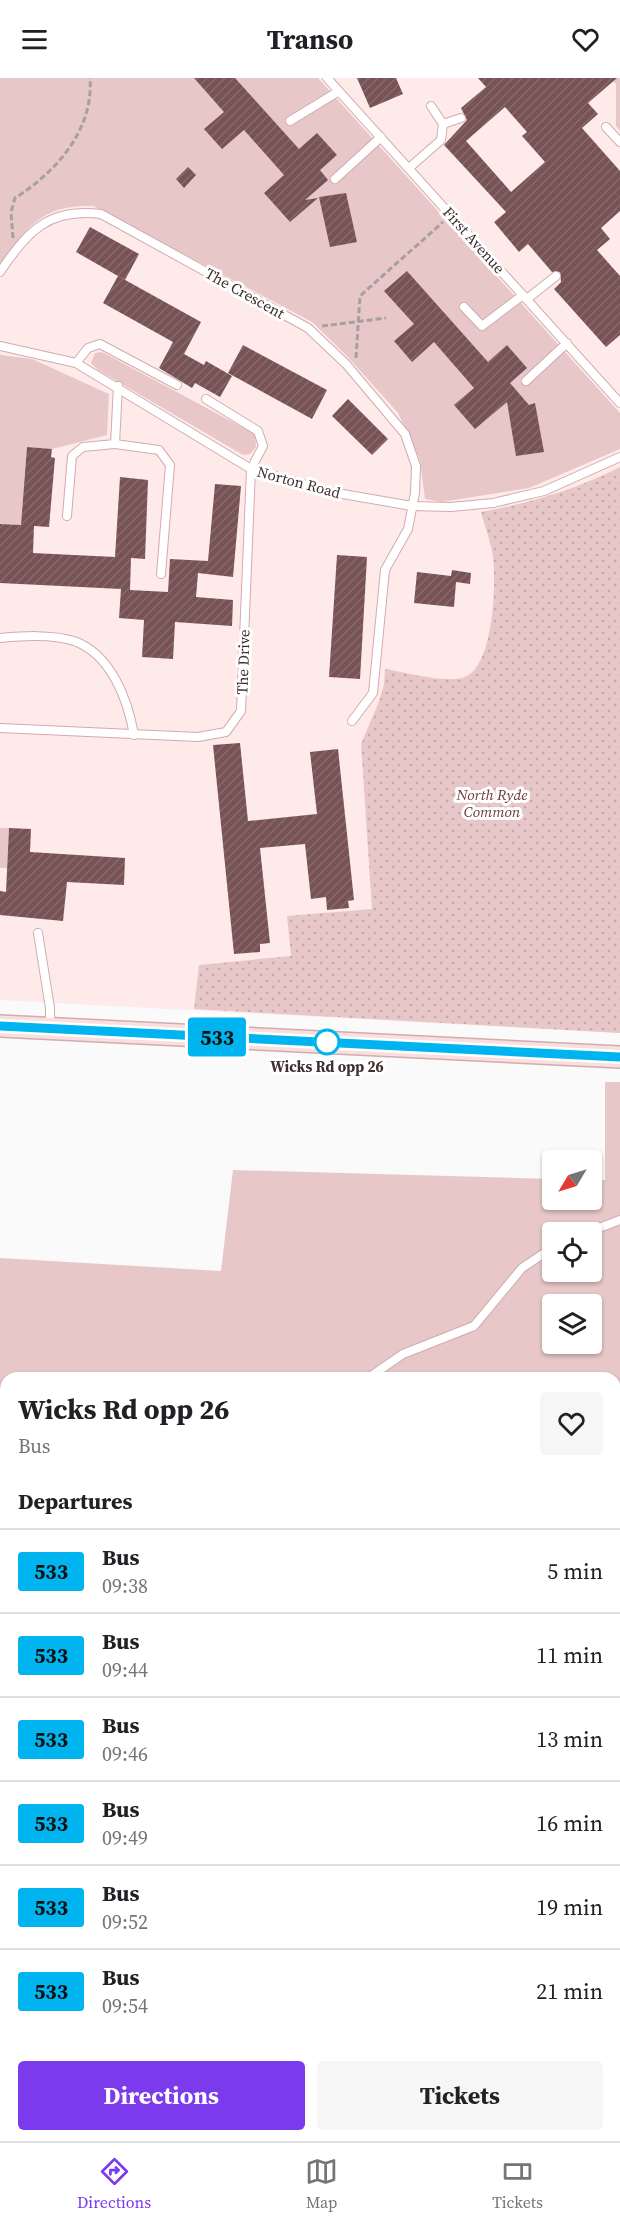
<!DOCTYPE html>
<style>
body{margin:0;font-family:"Source Serif 4",serif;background:#f6f6f6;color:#202124;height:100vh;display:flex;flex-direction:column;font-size:22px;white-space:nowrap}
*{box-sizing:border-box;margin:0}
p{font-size:20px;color:#757577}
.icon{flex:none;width:33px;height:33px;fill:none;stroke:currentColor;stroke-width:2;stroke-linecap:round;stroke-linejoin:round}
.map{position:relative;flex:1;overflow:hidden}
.side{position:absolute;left:0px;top:1294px;width:621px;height:770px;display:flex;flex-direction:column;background:#fff;border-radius:18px 18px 0 0;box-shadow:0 2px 4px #0004}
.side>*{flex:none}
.badge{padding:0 12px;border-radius:4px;font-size:21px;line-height:39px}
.needle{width:39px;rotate:232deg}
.fabs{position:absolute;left:542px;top:1072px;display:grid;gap:12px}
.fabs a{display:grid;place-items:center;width:60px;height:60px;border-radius:6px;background:#fff;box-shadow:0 2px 4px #0004;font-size:30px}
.map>.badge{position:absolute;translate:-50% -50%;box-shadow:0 0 0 3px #fff}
h2{padding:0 18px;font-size:22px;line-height:54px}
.round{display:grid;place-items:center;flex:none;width:63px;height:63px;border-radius:6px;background:#f6f6f6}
.headline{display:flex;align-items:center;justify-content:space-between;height:102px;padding:0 18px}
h1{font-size:28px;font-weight:700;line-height:45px}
.button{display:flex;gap:12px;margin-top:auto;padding:12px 18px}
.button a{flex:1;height:69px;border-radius:6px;background:#7c3aed;color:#fff;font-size:24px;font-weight:700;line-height:69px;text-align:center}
.button a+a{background:#f6f6f6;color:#202124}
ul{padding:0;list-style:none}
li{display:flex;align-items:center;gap:18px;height:84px;padding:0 18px;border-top:2px solid #e0e0e0}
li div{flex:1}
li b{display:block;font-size:22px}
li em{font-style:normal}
li .badge{min-width:66px;font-weight:700;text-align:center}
header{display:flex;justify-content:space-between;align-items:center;height:78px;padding:0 18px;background:#fff;font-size:27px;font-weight:700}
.tab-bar{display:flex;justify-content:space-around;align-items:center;height:84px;border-top:2px solid #e0e0e0;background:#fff;font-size:16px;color:#757577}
.tab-bar a{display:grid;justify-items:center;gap:3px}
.tab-bar .active{color:#7c3aed}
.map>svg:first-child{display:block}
.built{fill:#ffeaea}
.green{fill:#e7c7c8;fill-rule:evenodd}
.park{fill:url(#park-dots)}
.water{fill:#c9a6a7}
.building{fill:url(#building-hatch);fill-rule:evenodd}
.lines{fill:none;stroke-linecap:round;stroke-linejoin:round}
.service-casing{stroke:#d3abac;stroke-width:10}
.secondary-casing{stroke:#d3abac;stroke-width:24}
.path{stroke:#a79fa0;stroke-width:3;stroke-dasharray:6 3;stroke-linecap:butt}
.service{stroke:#fff;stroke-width:8}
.secondary{stroke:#f9dfe0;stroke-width:21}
.line-casing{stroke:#fff;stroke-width:14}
.line{stroke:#00b5ef;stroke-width:9}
.stop-dot{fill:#fff;stroke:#00b5ef;stroke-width:3}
.labels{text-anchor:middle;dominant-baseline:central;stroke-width:6;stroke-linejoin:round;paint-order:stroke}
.street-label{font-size:15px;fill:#3f2f30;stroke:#fff}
.park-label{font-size:15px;font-style:italic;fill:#6d3a3e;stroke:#fff}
.stop-label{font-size:15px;font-weight:bold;fill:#3f2f30;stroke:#fff}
</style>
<header><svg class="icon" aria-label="menu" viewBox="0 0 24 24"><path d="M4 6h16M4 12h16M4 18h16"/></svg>Transo<svg class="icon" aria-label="heart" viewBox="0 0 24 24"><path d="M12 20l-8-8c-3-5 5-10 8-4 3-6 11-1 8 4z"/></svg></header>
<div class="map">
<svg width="620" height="2063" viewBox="0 0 620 2063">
<defs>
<pattern id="park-dots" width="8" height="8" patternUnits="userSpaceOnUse" patternTransform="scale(1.5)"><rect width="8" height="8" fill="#e7c7c8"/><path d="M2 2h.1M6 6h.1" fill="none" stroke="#c7abac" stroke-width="1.8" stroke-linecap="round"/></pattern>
<pattern id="building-hatch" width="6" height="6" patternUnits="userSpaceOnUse" patternTransform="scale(1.5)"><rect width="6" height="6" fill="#775355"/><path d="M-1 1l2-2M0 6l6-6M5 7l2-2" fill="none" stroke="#87696b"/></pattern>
</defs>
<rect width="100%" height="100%" fill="#fafafa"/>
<path class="built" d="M0 0H620V955L0 922Z"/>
<g class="green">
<path d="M0 0H318L620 335V371L529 410 442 424 425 421 420 382 398 335 348 279 312 244 93 128C42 126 27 149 0 187Z"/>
<path d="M610 0H620V53L616 48V6Z"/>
<path d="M102 274 255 356 256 369 250 376 243 377 98 292 91 285 95 275Z"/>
<path d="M0 277 32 281 109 316 107 357 52 371 27 369 21 447 0 446Z"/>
<path d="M0 750H9L7 790H0Z"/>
<path d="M605 1004H620V2063H0V1180L221 1193 233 1092 552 1101V1122H591V1102H605ZM552 1155H591V1194H552ZM552 1227H591V1266H552ZM6 1300H615V2058H6Z"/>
</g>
<path class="park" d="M620 389V955L194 931 199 887 291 878 287 838 372 831 361 666 378 626 384 607 385 591C405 594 449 607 467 598 494 583 496 506 493 479 491 464 485 449 481 434 530 425 575 412 620 389Z"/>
<g class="water">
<path d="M620 1467V1539L615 1537V1468Z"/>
<path d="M59 2058H230L228 2063H64Z"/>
</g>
<g class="building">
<path d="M194 0H235L299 71 317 55 337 77 320 92 328 102 305 122 318 120 290 144 264 115 284 97 244 52 222 71 204 51 224 34Z"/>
<path d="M357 0H396L403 16 370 30Z"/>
<path d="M478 0H617L588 25 598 36 582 50 620 93V133L601 150 610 161 597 172 620 198V257L606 269 554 211 561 204 560 194H552L528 166 519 174 494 144 506 134 444 67 467 42 461 30 486 9ZM505 29 527 54 522 58 545 84 511 114 466 63Z"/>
<path d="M188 89 196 97 184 110 176 101Z"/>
<path d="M346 115 357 164 330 169 319 119Z"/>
<path d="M90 149 139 176 125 202 76 174Z"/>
<path d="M407 193 488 284 507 267 527 290 510 305 529 327 535 325 544 374 516 378 507 324 475 351 454 327 474 310 434 264 412 284 394 263 414 246 384 213Z"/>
<path d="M118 198 201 244 184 276 204 287 206 283 232 298 220 319 195 305 192 310 159 290 173 264 103 225Z"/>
<path d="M243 267 327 312 312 341 228 295Z"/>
<path d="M348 321 388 361 372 377 332 338Z"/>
<path d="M27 369 52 371 51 379 55 380 49 449 34 448 33 475 115 479 120 399 148 402 145 481 131 480 130 512 168 514 170 481 208 483 215 406 241 408 233 499 198 495 196 519 233 522 232 548 175 544 173 581 142 579 144 542 119 540 121 511 0 505V446L21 447Z"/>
<path d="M337 477 367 479 360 601 329 599Z"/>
<path d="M452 492 471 495 470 506 456 504 454 529 414 525 417 494 451 498Z"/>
<path d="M240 665 248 743 317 736 310 674 338 671 354 822 348 823 349 830 327 832 326 819 311 821 305 766 260 770 270 865 260 866V874L234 876 213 667Z"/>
<path d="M9 750 31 751 30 774 125 780 124 807 67 804 63 843 0 837V813L6 814Z"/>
</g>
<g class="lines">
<g class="service-casing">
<g id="service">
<path d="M327 0 620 325"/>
<path d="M431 28 443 46"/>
<path d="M290 43 339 13"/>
<path d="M606 49 620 64"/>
<path d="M409 90 441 62 443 46 461 40"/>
<path d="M335 101 381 59"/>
<path d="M0 194C28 153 48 130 101 136L308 250 346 286 405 356 416 388 415 415 408 451 385 492 373 615 352 643"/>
<path d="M527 221 556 198"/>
<path d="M464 229 482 248 523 217"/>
<path d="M0 268 76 285 251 391 331 414 412 428 451 429 493 425 544 413 620 379"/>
<path d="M76 285 88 270 100 266 177 307"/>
<path d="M526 303 567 265"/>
<path d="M118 308 115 366 159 372 170 387 161 496"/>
<path d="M67 438 72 378 83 369 115 366"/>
<path d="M0 560C23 558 51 556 74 563 111 576 128 622 134 657"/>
<path d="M0 650 198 659 226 654 241 633 251 391 263 368 258 353 206 321"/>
<path d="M38 855 50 930V949"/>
<path d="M586 1155 620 1142"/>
<path d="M368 1300 403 1276 474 1248 522 1190 552 1170"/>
<path d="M618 1399 620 1398"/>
<path d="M615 1634 620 1635"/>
<path d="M615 1923 620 1920"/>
<path d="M615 1953 620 1955"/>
<path d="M0 1979 6 1974"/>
</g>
</g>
<g class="secondary-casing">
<path id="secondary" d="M0 948 620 979"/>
</g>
<g class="path">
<path d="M13 160 11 134 15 120C56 94 94 52 90 0"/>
<path d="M322 248 386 240"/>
<path d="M356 280 360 218 443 144"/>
</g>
<use href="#service" class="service"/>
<use href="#secondary" class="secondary"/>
</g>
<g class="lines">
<g class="line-casing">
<path id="line" d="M0 948 620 979"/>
</g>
<use href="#line" class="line"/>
</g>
<circle class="stop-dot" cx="327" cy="964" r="12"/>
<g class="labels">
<g class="street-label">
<text transform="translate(474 162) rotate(48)">First Avenue</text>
<text transform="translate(245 215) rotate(29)">The Crescent</text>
<text transform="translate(299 404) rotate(15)">Norton Road</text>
<text transform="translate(243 584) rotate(-88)">The Drive</text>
</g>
<g class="park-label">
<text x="492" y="716">North Ryde<tspan x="492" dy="17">Common</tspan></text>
</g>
<g class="stop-label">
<text x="327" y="988">Wicks Rd opp 26</text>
</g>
</g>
</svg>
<div class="fabs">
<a><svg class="needle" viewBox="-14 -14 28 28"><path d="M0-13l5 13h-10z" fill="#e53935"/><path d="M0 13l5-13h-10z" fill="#757577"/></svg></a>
<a><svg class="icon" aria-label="locate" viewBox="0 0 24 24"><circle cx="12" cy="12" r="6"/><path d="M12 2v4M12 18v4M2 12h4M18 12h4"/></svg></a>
<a><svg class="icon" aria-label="layers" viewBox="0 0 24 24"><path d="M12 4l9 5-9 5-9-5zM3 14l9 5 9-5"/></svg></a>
</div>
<b class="badge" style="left:217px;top:959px;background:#00b5ef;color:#111">533</b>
<section class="side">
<div class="headline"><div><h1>Wicks Rd opp 26</h1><p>Bus</p></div><a class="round"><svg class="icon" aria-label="heart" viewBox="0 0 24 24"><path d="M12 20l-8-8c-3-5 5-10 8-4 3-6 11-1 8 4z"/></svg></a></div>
<h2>Departures</h2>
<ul>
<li><span class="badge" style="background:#00b5ef;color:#111">533</span><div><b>Bus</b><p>09:38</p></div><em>5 min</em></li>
<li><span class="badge" style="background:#00b5ef;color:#111">533</span><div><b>Bus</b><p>09:44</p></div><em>11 min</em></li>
<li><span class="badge" style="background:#00b5ef;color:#111">533</span><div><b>Bus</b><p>09:46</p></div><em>13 min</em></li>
<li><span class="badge" style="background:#00b5ef;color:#111">533</span><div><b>Bus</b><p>09:49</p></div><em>16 min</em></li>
<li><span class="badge" style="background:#00b5ef;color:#111">533</span><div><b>Bus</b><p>09:52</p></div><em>19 min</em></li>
<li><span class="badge" style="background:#00b5ef;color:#111">533</span><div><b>Bus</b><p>09:54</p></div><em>21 min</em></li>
</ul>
<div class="button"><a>Directions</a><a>Tickets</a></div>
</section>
</div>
<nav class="tab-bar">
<a class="active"><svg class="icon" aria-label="directions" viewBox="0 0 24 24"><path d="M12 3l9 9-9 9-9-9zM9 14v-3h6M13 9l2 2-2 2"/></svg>Directions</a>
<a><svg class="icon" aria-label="map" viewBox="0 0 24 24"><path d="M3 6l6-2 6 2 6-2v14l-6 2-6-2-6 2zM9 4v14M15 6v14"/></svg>Map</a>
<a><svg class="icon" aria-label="tickets" viewBox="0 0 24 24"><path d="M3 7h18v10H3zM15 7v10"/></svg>Tickets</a>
</nav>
